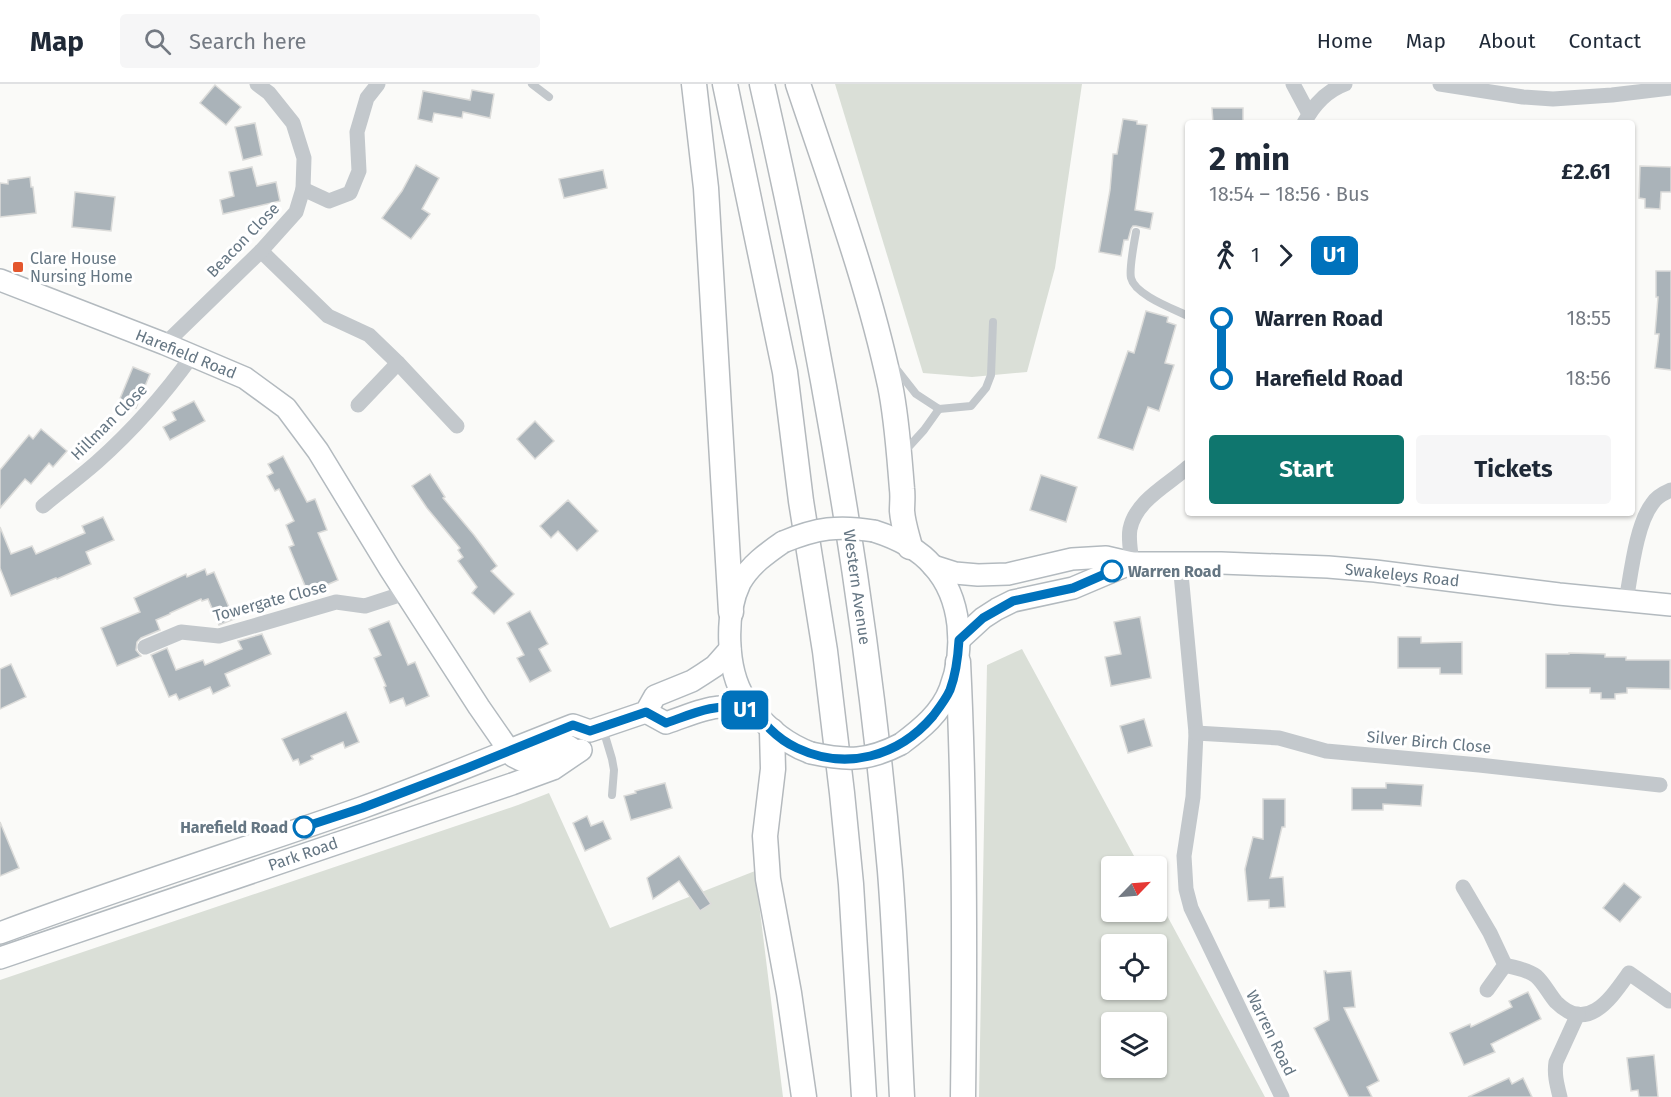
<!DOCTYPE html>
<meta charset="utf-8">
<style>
body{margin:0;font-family:"Fira Sans",sans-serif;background:#f6f6f7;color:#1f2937;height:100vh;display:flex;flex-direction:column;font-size:22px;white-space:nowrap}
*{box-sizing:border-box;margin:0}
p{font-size:20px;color:#747a83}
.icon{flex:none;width:33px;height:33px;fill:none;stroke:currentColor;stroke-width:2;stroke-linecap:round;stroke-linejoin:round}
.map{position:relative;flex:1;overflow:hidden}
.drawer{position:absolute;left:1185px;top:36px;width:450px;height:396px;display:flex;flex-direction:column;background:#fff;border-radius:6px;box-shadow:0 2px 4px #0004}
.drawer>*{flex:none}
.badge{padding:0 12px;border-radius:9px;font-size:21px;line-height:39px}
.needle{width:39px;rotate:65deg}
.buttons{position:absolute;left:1101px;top:772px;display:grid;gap:12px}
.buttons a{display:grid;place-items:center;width:66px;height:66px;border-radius:6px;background:#fff;box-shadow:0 2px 4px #0004;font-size:30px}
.map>.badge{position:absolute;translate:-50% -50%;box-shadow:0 0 0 3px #fff}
.legs{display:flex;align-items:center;gap:9px;height:66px;padding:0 24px;font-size:20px}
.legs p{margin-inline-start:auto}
.headline{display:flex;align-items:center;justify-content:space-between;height:102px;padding:0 24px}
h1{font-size:33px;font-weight:700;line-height:45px}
.action{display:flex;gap:12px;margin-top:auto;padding:12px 24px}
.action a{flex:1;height:69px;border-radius:6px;background:#0f766e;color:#fff;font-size:24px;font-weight:700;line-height:69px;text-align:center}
.action a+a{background:#f6f6f7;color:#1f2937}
ul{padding:0 24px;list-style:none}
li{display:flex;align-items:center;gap:21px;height:60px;font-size:22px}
li i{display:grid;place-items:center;width:9px;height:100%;margin:0 8px;background:currentColor}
li i::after{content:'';width:15px;height:15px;margin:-8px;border:4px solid;border-radius:50%;background:#fff}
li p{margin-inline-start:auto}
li:first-child i{background:linear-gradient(#0000 50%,currentColor 0)}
li:last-child i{background:linear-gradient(currentColor 50%,#0000 0)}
header{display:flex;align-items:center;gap:36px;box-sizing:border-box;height:84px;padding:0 30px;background:#fff;border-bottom:2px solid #e0e1e3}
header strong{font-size:28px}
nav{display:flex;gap:33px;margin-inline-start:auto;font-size:21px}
.search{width:420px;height:54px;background:#f6f6f7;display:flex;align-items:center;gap:15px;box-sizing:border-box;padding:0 21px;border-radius:6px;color:#747a83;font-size:22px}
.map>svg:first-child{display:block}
.green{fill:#dadfd7;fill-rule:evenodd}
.building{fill:#aab3b9;stroke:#dcdcda;stroke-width:1.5}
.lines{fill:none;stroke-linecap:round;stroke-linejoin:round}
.secondary-casing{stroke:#b3babf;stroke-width:24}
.trunk-casing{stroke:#b4b9bd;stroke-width:27}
.service{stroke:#c3c8cc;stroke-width:8}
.minor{stroke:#c3c8cc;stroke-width:15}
.secondary{stroke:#fff;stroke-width:21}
.trunk{stroke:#fff;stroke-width:24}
.secondary-bridge-casing{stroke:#b3babf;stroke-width:24;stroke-linecap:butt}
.secondary-bridge{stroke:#fff;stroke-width:21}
.line-1-casing{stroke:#fff;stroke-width:14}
.line-1{stroke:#0072bc;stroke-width:9}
.poi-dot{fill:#e4572e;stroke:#fff;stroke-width:2}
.stop-1-dot{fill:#fff;stroke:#0072bc;stroke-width:3}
.labels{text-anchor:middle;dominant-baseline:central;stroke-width:6;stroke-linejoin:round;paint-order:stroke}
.street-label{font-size:16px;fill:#657683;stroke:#fff}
.poi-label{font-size:16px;fill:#657683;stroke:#fff;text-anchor:start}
.stop-label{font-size:16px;font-weight:bold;fill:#657683;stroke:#fff;text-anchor:start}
</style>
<header>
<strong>Map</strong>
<div class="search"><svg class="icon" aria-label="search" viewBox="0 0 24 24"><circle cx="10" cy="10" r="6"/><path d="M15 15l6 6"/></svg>Search here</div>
<nav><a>Home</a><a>Map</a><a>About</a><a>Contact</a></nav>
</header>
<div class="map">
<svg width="1671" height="1013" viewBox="0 0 1671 1013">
<rect width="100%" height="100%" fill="#fafaf8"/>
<g class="green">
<path d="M835 0H1082L1055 184 1027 288 972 293 923 289Z"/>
<path d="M1022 565 1140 783H1112V828H1156L1157 813 1265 1013H979L987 581ZM1112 861H1156V906H1112ZM1112 939H1156V984H1112Z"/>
<path d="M549 709 610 844 755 787 783 1013H0V896L518 721Z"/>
</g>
<g class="building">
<path d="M215 1 241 23 226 41 200 19Z"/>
<path d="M472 6 494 10 490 34 463 28 462 34 434 29 432 38 418 35 423 7 470 16Z"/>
<path d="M1212 24H1243V39H1213Z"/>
<path d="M1123 35 1137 37V40L1147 41 1135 126 1153 129 1150 145 1136 142H1133L1131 145 1128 156H1124L1121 172 1099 168 1110 106 1113 70H1117Z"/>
<path d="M255 39 262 71 243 76 235 43Z"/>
<path d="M416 81 439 94 422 125 430 130 411 155 382 134 402 107Z"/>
<path d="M1640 82 1671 83V108H1661L1660 125 1645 124V115L1639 114Z"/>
<path d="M252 83 257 102 276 98 280 117 223 130 220 116 234 112 229 88Z"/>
<path d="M603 86 607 104 564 114 559 95Z"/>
<path d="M30 93 31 103H33L36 129 0 133V99L8 100V96Z"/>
<path d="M75 108 115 113 111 147 72 143Z"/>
<path d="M1656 187H1671V286L1655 284 1659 250H1655L1658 213H1656Z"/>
<path d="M1146 227 1168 233 1167 238 1176 241 1165 279 1174 281 1159 327 1148 323 1133 366 1098 354 1128 267 1134 269Z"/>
<path d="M133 283 150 290 136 324 119 317Z"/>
<path d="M194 317 205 337 170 356 163 343 176 336 172 328Z"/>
<path d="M535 337 554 357 535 375 517 355Z"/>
<path d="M41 345 67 367 53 383 49 379 31 400 25 395 0 424V386L29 351 33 355Z"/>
<path d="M283 372 307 418 315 415 327 446 318 449 338 496 308 509 289 463 294 461 286 441 294 437 279 405 275 407 267 392 273 389 268 380Z"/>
<path d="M430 390 445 413 443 414 474 451 497 482 491 487 514 510 494 530 472 509 477 503 458 477 463 473 458 466 460 464 427 424 412 402Z"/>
<path d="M1041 391 1077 403 1066 438 1030 426Z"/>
<path d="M568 416 598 447 577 467 558 447 551 454 540 442Z"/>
<path d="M103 433 114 456 86 468 91 480 57 495 56 494 11 512 0 484V443L11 470 32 462 36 470 85 449 82 442Z"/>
<path d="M205 485 207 491 214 488 234 535 219 541 208 515 202 517 201 515 170 529V530L156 536 160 546 141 554 137 558 136 566 141 572 117 582 101 544 140 528 134 514 186 490 187 493Z"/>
<path d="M530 527 548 560 539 565 551 587 530 598 517 574 524 571 507 539Z"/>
<path d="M1140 533 1151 594 1111 602 1105 573 1121 570 1114 538Z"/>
<path d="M389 537 408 581 415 578 429 612 406 622 403 614 390 619 384 603 386 602 374 574 381 571 369 545Z"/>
<path d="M262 550 271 570 225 590 230 602 213 610 210 603 179 616 176 610 169 613 151 571 167 564 176 586 203 576 205 581 242 565 238 557Z"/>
<path d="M1398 553H1421V559L1462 558V590H1440V584H1398Z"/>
<path d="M1569 569 1605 570V573H1626V576H1670V605L1627 604V609L1615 610V615H1601V609H1590V604H1546V570H1569Z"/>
<path d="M11 580 26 613 0 625V585Z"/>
<path d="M346 628 359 658 345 664 343 658 311 672 313 675 300 681 298 675 293 677 282 655Z"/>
<path d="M1144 635 1152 662 1128 669 1120 642Z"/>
<path d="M665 699 672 724 631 736 624 712 636 709 635 707Z"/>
<path d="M1386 699 1423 701 1421 722 1383 720V726H1352V704H1386Z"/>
<path d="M1263 715H1285V743H1282L1270 794 1283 793 1285 823 1269 824V816L1248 817 1245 785 1253 753 1263 755Z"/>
<path d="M587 732 591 742 603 737 611 755 585 767 573 739Z"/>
<path d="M0 738 19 784 0 792Z"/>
<path d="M679 772 711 820 700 827 679 797 653 815 647 794Z"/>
<path d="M1624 799 1641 813 1620 838 1603 824Z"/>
<path d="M1324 887H1326L1327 889 1351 887 1355 923 1344 924 1379 997 1367 1003 1372 1013H1349L1314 944 1329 936Z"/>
<path d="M1528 908 1541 935 1491 960 1495 968 1464 981 1450 949 1470 940 1471 943 1512 923 1509 917Z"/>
<path d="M1654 971 1658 1013H1639L1638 1006 1631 1007 1627 974Z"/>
<path d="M1509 994 1512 1000 1523 994 1532 1013H1468Z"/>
</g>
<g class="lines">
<g class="secondary-casing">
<g id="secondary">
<path d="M0 196 165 260 245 294 286 324 318 367 390 485 479 623 513 672 521 676 568 662 577 668"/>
<path d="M874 447C896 454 918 464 933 482 962 514 965 566 950 605 941 629 921 645 901 660"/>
<path d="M783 458C767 469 750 481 740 499 725 530 726 585 745 615 762 640 784 659 811 669"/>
<path d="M933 482 955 489 978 491 1008 490 1072 475 1106 473 1132 479H1221L1328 483 1375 487 1559 510 1671 521"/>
<path d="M959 556 983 534 997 525 1013 517 1073 504 1132 479"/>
<path d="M646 628 666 639C704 626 718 615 758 631"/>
<path d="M0 849C120 804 241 766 361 724 433 698 503 668 573 641L590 647 646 628 655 612 692 597 703 590 715 582 730 565"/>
<path d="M0 874 512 700 553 685 581 666"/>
</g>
</g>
<g class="trunk-casing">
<g id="trunk">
<path d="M694 0 706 104 731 528"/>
<path d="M725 0 785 288 801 417 825 567 842 709 851 800 864 1013"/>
<path d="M762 0C821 259 867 522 890 787 896 862 898 938 902 1013"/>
<path d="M798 0C831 99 868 198 890 301 897 335 899 370 902 405 903 412 902 420 902 427 903 440 907 451 910 463"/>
<path d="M958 578C965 722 965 868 963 1013"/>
<path d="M772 647 773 685 765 752 768 795 789 909 804 1013"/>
</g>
</g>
<g class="service">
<path d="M532 0 549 13"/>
<path d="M1136 148C1134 159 1129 185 1131 194 1135 211 1174 225 1188 232"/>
<path d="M894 282 916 310 939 325 971 322 986 304 991 291 993 238"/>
<path d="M904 368 924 346 939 325"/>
<path d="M603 645 612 675 614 686 612 711"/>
</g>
<g class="minor">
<path d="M1293 0 1309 30"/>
<path d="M1440 0 1523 13 1553 15 1612 11 1671 4"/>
<path d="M1304 39C1313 22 1326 7 1345 0"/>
<path d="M303 105 329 117 350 109 359 87 357 48 367 14 378 0"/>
<path d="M261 167 328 232 369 251 398 279 457 342"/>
<path d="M165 260 261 167 296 128 303 105 304 74 293 39 269 9 257 0"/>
<path d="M358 321 398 279"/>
<path d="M43 422C61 407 80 393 97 378 133 346 164 311 192 272"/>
<path d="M1132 479C1131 468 1128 456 1130 445 1136 416 1168 401 1188 383"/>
<path d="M1180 479 1196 649 1193 713 1184 772 1186 805 1191 824 1206 855 1282 1013"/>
<path d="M1626 517C1631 490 1636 441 1652 420 1656 413 1664 409 1671 406"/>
<path d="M145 563 181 548 219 552 336 518 365 522 405 509"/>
<path d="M1196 649 1279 654 1326 667 1479 681 1660 701"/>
<path d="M1463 803 1490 849 1505 881 1487 906"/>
<path d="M1505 881C1515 884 1527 885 1536 892 1544 899 1549 910 1556 918 1588 950 1611 914 1629 889L1669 917"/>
<path d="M1560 1013C1557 1001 1554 990 1556 978L1578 930"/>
</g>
<use href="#secondary" class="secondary"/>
<use href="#trunk" class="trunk"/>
<g class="secondary-bridge-casing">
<g id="secondary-bridge">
<path d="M783 458C817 444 838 441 874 447"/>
<path d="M811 669C848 677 868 677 901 660"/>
</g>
</g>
<use href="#secondary-bridge" class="secondary-bridge"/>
</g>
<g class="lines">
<g class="line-1-casing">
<path id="line-1" d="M304 743 362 724 467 684 573 641 590 647 646 628 666 639C690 631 716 618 741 625 746 626 754 629 758 632 763 635 766 641 770 645 777 652 788 660 797 664 846 687 898 673 933 632 939 624 946 615 950 606 956 590 958 573 959 556L983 534 1013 517 1073 504 1112 487"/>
</g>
<use href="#line-1" class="line-1"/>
</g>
<rect class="poi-dot" x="12" y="177" width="12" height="12" rx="3"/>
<g class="stop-1-dot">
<circle cx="1112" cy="487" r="10"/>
<circle cx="304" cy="743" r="10"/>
</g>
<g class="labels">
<g class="street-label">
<text transform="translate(243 156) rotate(-46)">Beacon Close</text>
<text transform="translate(186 270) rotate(22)">Harefield Road</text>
<text transform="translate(109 338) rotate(-45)">Hillman Close</text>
<text transform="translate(1402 491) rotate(6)">Swakeleys Road</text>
<text transform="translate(857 503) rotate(82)">Western Avenue</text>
<text transform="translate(270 517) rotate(-15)">Towergate Close</text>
<text transform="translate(1429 658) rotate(5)">Silver Birch Close</text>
<text transform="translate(303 770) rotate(-19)">Park Road</text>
<text transform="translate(1271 949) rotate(64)">Warren Road</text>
</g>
<g class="poi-label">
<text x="30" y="174">Clare House<tspan x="30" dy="18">Nursing Home</tspan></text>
</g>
<g class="stop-label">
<text x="1128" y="487">Warren Road</text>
<text x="288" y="743" text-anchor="end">Harefield Road</text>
</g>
</g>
</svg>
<div class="buttons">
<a><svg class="needle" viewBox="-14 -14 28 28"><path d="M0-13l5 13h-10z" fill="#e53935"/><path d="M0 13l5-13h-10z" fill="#747a83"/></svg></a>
<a><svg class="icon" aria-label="locate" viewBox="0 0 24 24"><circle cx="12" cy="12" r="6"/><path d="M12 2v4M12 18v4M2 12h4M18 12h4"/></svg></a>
<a><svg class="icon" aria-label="layers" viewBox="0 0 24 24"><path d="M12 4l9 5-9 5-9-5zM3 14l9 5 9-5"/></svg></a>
</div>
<b class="badge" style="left:745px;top:626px;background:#0072bc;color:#fff">U1</b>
<section class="drawer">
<div class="headline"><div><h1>2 min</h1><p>18:54 – 18:56 · Bus</p></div><b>£2.61</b></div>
<div class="legs"><svg class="icon" aria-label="walk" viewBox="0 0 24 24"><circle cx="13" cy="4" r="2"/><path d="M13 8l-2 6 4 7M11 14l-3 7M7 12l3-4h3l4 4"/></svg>1<svg class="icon" aria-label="forward" viewBox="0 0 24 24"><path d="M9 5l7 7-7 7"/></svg><b class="badge" style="background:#0072bc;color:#fff">U1</b></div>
<ul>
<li><i style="color:#0072bc"></i><b>Warren Road</b><p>18:55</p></li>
<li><i style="color:#0072bc"></i><b>Harefield Road</b><p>18:56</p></li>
</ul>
<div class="action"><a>Start</a><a>Tickets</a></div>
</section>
</div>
